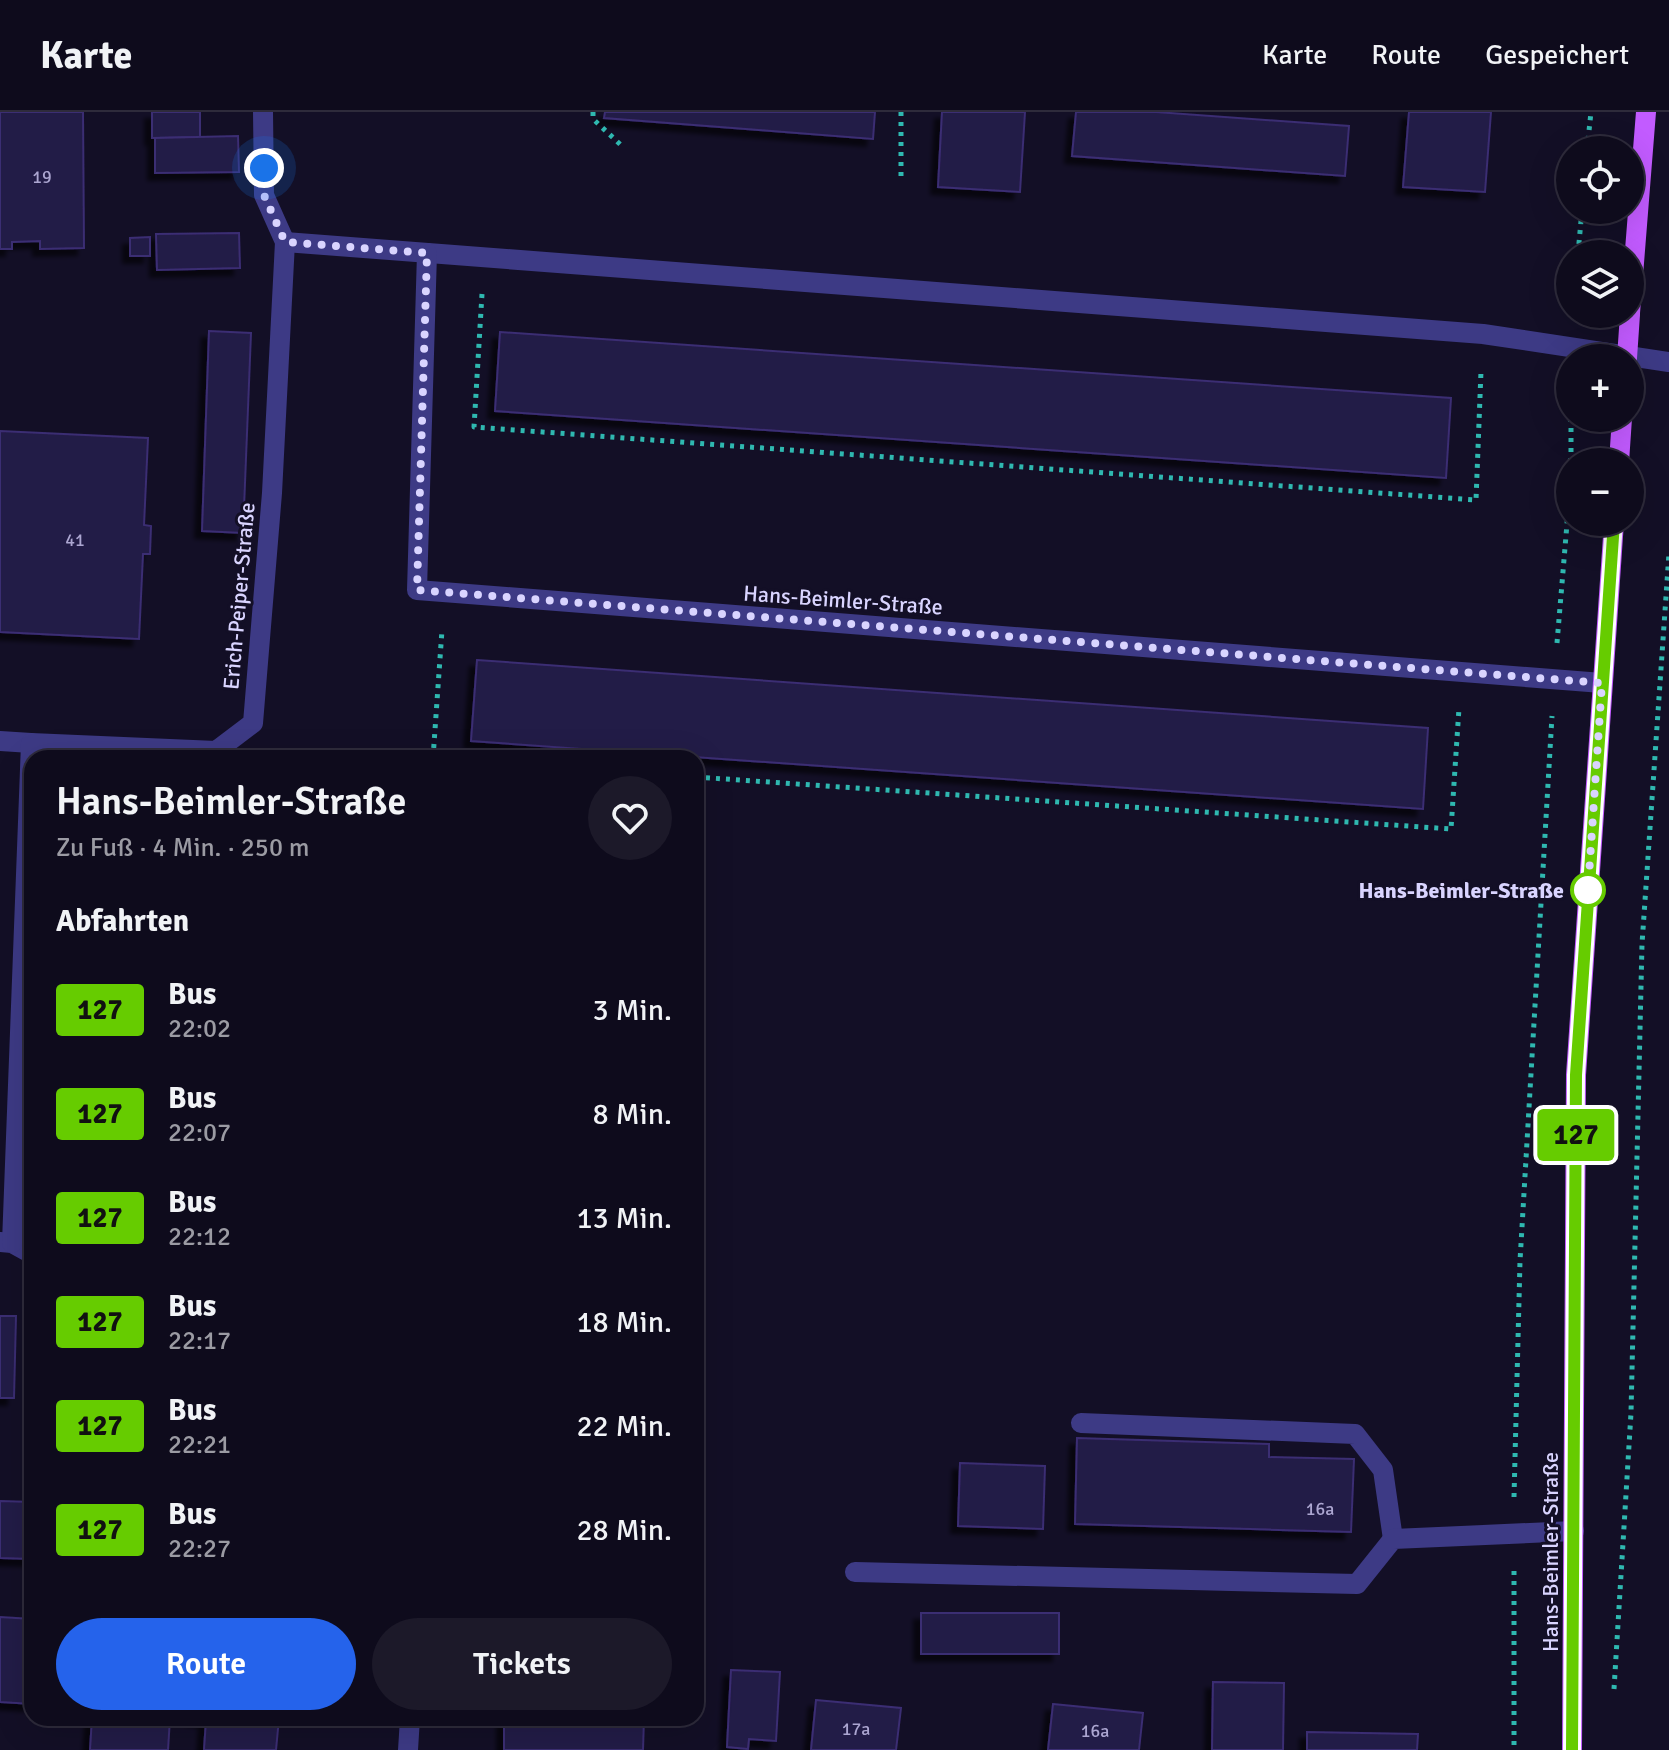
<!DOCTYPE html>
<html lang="de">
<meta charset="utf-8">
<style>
body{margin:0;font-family:Signika,sans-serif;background:#1c1929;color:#f1f3f6;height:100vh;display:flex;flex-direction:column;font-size:30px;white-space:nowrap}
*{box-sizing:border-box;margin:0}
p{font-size:26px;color:#9b9ba3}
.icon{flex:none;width:44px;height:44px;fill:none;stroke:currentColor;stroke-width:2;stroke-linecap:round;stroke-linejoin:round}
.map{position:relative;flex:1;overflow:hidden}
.details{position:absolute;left:24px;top:638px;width:680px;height:976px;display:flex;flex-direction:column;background:#0e0b1c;border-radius:24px;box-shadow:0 8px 32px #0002,0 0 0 2px #2e2b3b}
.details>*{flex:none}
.badge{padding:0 16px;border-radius:6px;font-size:28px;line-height:52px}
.buttons{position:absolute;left:1556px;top:24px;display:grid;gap:16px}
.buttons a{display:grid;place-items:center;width:88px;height:88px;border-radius:50%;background:#0e0b1c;box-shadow:0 8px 32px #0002,0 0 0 2px #2e2b3b;font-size:40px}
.you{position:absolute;width:40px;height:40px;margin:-20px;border:6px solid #fff;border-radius:50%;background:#1a73e8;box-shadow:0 0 0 12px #1a73e833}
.map>.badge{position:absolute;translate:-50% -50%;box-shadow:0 0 0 4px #fff}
h2{padding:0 32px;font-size:30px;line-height:72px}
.round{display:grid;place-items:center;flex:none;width:84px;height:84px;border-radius:42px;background:#1c1929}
.overview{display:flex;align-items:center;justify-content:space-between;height:136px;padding:0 32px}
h1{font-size:38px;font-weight:600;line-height:60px}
.primary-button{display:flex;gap:16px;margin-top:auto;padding:16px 32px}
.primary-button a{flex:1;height:92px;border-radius:48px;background:#2563eb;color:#fff;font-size:32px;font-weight:600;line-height:92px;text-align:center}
.primary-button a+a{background:#1c1929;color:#f1f3f6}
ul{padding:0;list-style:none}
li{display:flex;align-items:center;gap:24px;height:104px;padding:0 32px}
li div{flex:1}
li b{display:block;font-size:30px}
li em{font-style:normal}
li .badge{min-width:88px;font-weight:700;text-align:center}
header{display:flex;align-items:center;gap:48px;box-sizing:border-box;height:112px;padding:0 40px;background:#0e0b1c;border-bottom:2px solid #2e2b3b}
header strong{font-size:38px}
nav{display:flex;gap:44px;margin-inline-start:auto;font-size:28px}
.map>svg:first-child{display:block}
.building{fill:#241b47;stroke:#3b2d73;stroke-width:2;filter:url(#shadow)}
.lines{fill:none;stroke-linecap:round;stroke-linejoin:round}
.path{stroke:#2fb8b0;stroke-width:5;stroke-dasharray:4 6;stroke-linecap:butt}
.minor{stroke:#3d3a85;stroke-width:20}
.major{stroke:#c25bff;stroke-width:20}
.line-casing{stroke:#fff;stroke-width:18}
.line{stroke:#6c0;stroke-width:12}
.walk{stroke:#d9d4ff;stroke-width:8;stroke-dasharray:0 14.4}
.stop-dot{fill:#fff;stroke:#6c0;stroke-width:4}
.labels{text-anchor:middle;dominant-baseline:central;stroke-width:6;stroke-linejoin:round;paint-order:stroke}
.number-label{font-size:18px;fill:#aca6d1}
.street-label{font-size:22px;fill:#d9d4ff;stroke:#130f26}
.stop-label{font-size:22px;font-weight:bold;fill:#d9d4ff;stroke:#130f26;text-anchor:end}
</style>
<header>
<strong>Karte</strong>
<nav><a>Karte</a><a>Route</a><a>Gespeichert</a></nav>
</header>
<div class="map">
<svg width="1669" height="1638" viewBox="0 0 1669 1638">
<defs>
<filter id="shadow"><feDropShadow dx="-7" dy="7" stdDeviation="2" flood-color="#0009"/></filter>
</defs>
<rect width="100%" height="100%" fill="#130f26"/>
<g class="building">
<path d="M0 0H83L84 136 40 137V129L12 130V137H0Z"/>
<path d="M152 0H200V25L152 26Z"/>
<path d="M605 0H875L873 27 604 6Z"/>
<path d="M942 0H1025L1020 80 938 75Z"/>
<path d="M1076 0H1156L1349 14 1345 64 1072 44Z"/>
<path d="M1409 0H1491L1485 80 1403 75Z"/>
<path d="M238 24 239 60 155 61V26Z"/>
<path d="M239 121 240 156 157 158 156 122Z"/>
<path d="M150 125V144H130V126Z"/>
<path d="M209 219 251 221 243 421 202 419Z"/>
<path d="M500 220 1451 286 1446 366 495 299Z"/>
<path d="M0 319 148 326 144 413 151 414 150 442H143L139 527 0 520Z"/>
<path d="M477 548 1428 616 1423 697 471 629Z"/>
<path d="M0 1204H16L14 1286H0Z"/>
<path d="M1077 1326 1269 1332V1345L1354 1347 1351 1420 1075 1412Z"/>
<path d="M960 1351 1045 1354 1043 1417 958 1414Z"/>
<path d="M0 1389 32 1390V1447L0 1446Z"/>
<rect x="921" y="1501" width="138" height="41"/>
<path d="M0 1505 32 1507V1592L0 1590Z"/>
<path d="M731 1558 780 1560 776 1629 749 1627 748 1637 727 1635Z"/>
<path d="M1213 1570 1284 1571 1283 1638H1212Z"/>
<path d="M816 1588 901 1596 896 1638H811Z"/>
<path d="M1053 1592 1143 1601 1139 1638H1048Z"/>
<path d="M92 1606H170L168 1638H90Z"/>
<path d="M192 1606H279L276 1638H204L206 1608Z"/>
<path d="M504 1606H644L643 1638H504Z"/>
<path d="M1307 1620 1418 1622 1417 1638H1307Z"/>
</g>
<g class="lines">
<g class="path">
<path d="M593 0V7L623 35"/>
<path d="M901 0V64"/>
<path d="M1587 38 1591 0"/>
<path d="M1578 142 1582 98"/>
<path d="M482 182 474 315 1476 388 1481 259"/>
<path d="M1571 306V350"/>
<path d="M1557 531 1570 376"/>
<path d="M433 646 442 518"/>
<path d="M696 665 1451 717 1459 596"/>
<path d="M1514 1385 1520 1149 1552 604"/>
<path d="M1514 1459V1638"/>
<path d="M1614 1577 1631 1301 1642 832 1669 441"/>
</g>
<g class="minor">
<path d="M285 130 1483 222 1669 250"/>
<path d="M427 141 417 478 1602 571"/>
<path d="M0 629 31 631"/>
<path d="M0 1130 12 1131 32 1142"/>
<path d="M12 1131 31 631 216 639 253 611 272 381 285 130 264 83 263 0"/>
<path d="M1081 1311 1355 1322 1383 1358 1393 1427"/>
<path d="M855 1460 1357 1472 1393 1427 1574 1419"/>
<path d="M408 1638 410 1606"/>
</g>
<g class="major">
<path d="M1630 201 1646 0"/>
<path d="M1627 246 1630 202"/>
<path d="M1619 350 1622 306"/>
<path d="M1572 1638 1576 963 1614 410"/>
</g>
</g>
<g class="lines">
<g class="line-casing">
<path id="line" d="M1572 1638 1576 963 1614 410"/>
</g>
<use href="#line" class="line"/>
<path class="walk" d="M264 56V83L285 130 427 141 417 478 1602 571 1588 778"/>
</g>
<circle class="stop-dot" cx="1588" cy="778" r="16"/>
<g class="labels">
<g class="number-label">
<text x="42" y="65">19</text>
<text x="75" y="428">41</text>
<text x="1320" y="1397">16a</text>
<text x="856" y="1617">17a</text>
<text x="1095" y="1619">16a</text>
</g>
<g class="street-label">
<text transform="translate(239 484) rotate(-85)">Erich-Peiper-Straße</text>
<text transform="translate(843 488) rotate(4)">Hans-Beimler-Straße</text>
<text transform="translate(1550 1440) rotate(-90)">Hans-Beimler-Straße</text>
</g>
<g class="stop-label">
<text x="1564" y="778">Hans-Beimler-Straße</text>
</g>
</g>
</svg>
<div class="buttons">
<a><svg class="icon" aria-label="locate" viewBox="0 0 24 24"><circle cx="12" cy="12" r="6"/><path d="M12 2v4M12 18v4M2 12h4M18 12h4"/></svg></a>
<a><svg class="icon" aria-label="layers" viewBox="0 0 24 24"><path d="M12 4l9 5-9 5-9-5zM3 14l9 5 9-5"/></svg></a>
<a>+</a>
<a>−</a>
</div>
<div class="you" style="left:264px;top:56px"></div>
<b class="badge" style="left:1576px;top:1023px;background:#6c0;color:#111">127</b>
<section class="details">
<div class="overview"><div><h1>Hans-Beimler-Straße</h1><p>Zu Fuß · 4 Min. · 250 m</p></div><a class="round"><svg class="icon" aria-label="heart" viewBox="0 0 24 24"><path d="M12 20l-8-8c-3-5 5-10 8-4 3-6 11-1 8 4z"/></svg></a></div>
<h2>Abfahrten</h2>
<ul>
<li><span class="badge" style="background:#6c0;color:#111">127</span><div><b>Bus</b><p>22:02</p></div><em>3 Min.</em></li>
<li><span class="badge" style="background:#6c0;color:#111">127</span><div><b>Bus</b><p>22:07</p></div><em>8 Min.</em></li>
<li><span class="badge" style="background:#6c0;color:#111">127</span><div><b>Bus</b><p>22:12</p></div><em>13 Min.</em></li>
<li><span class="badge" style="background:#6c0;color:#111">127</span><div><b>Bus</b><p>22:17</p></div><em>18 Min.</em></li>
<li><span class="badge" style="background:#6c0;color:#111">127</span><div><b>Bus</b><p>22:21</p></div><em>22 Min.</em></li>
<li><span class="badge" style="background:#6c0;color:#111">127</span><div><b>Bus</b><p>22:27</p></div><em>28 Min.</em></li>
</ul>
<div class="primary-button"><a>Route</a><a>Tickets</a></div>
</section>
</div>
